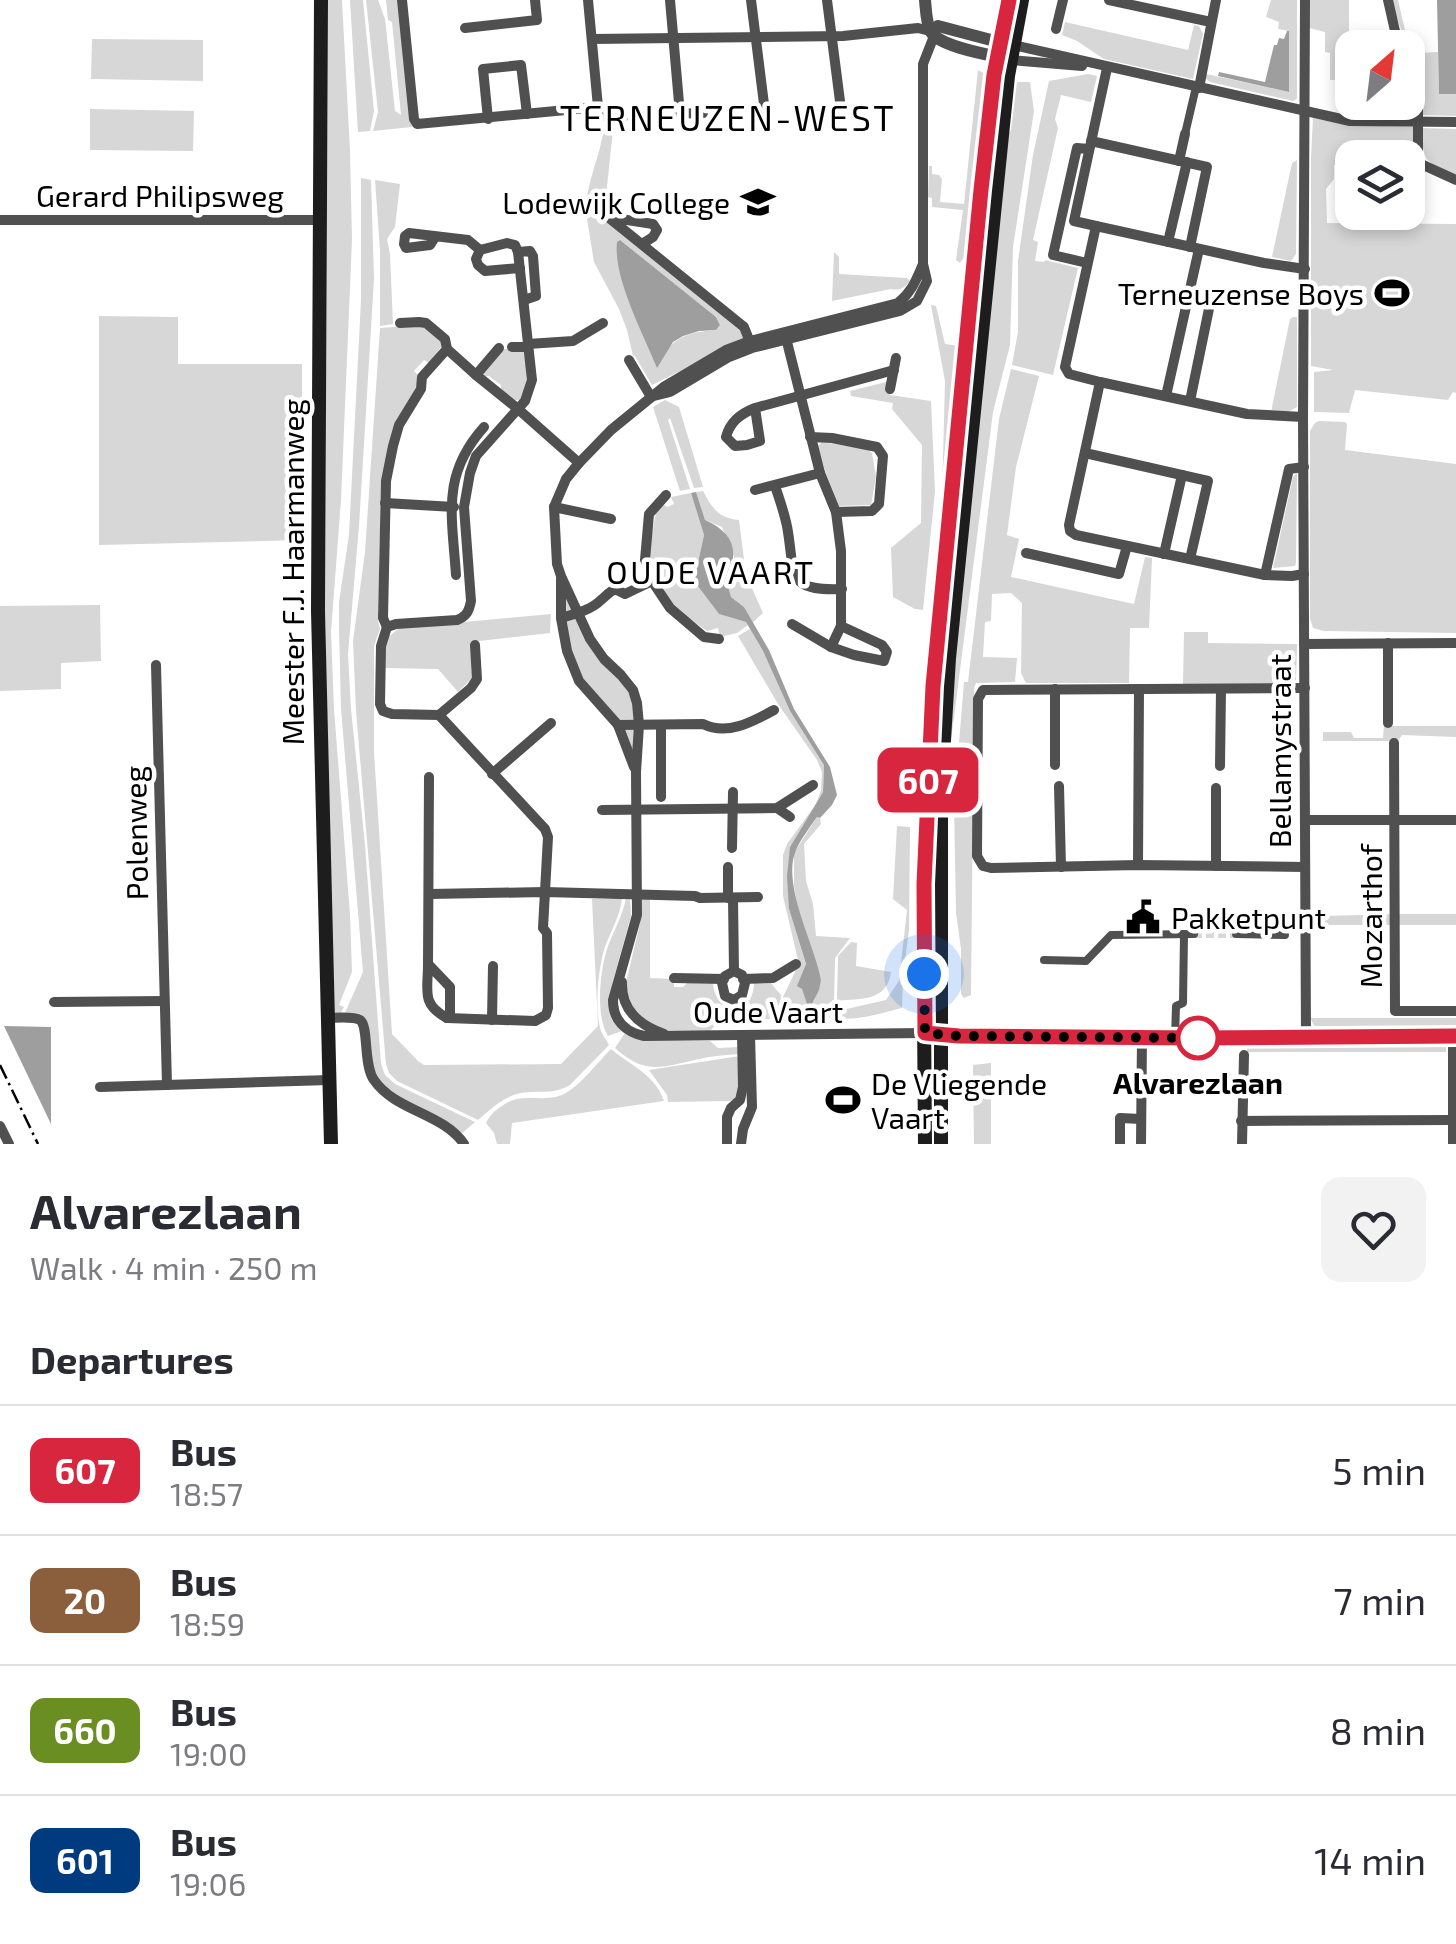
<!DOCTYPE html>
<meta charset="utf-8">
<style>
body{margin:0;font-family:"Exo 2",sans-serif;background:#f2f2f3;color:#2b2b33;height:100vh;display:flex;flex-direction:column;font-size:38px;white-space:nowrap}
*{box-sizing:border-box;margin:0}
p{font-size:32px;color:#7c7c81}
.icon{flex:none;width:55px;height:55px;fill:none;stroke:currentColor;stroke-width:2;stroke-linecap:round;stroke-linejoin:round}
.map{position:relative;height:1144px;overflow:hidden}
.side{display:flex;flex-direction:column;background:#fff;flex:1}
.side>*{flex:none}
.badge{padding:0 20px;border-radius:15px;font-size:35px;line-height:65px}
.needle{width:65px;rotate:28deg}
.fabs{position:absolute;left:1335px;top:30px;display:grid;gap:20px}
.fabs a{display:grid;place-items:center;width:90px;height:90px;border-radius:20px;background:#fff;box-shadow:0 5px 15px #0003;font-size:50px}
.you{position:absolute;width:50px;height:50px;margin:-25px;border:8px solid #fff;border-radius:50%;background:#1a73e8;box-shadow:0 0 0 15px #1a73e833}
.map>.badge{position:absolute;translate:-50% -50%;box-shadow:0 0 0 5px #fff}
h2{padding:0 30px;font-size:38px;line-height:90px}
.round{display:grid;place-items:center;flex:none;width:105px;height:105px;border-radius:20px;background:#f2f2f3}
.head{display:flex;align-items:center;justify-content:space-between;height:170px;padding:0 30px}
h1{font-size:48px;font-weight:700;line-height:75px}
ul{padding:0;list-style:none}
li{display:flex;align-items:center;gap:30px;height:130px;padding:0 30px;border-top:2px solid #e1e1e2}
li div{flex:1}
li b{display:block;font-size:38px}
li em{font-style:normal}
li .badge{min-width:110px;font-weight:700;text-align:center}
.map>svg:first-child{display:block}
.green{fill:#d7d7d7;fill-rule:evenodd}
.water{fill:#9e9e9e}
.lines{fill:none;stroke-linecap:round;stroke-linejoin:round}
.pedestrian-tunnel{stroke:#d9d9d9;stroke-width:8;stroke-dasharray:8 4;stroke-linecap:butt}
.pedestrian{stroke:#505050;stroke-width:8}
.minor{stroke:#505050;stroke-width:10}
.tertiary{stroke:#505050;stroke-width:12}
.secondary{stroke:#1d1d1d;stroke-width:14}
.rail{stroke:#000;stroke-width:2.5;stroke-dasharray:15 5 2.5 5;stroke-linecap:butt}
.line-casing{stroke:#fff;stroke-width:22}
.line{stroke:#d7263d;stroke-width:15}
.walk{stroke:#000;stroke-width:10;stroke-dasharray:0 18}
.stop-dot{fill:#fff;stroke:#d7263d;stroke-width:5}
.labels{text-anchor:middle;dominant-baseline:central;stroke-width:9;stroke-linejoin:round;paint-order:stroke}
.street-label{font-size:30px;fill:#000;stroke:#fff}
.poi-label{font-size:30px;fill:#000;stroke:#fff;text-anchor:end}
.stop-label{font-size:30px;font-weight:bold;fill:#000;stroke:#fff}
.neighbourhood-label{font-size:32px;letter-spacing:2.5px;fill:#000;stroke:#fff}
.quarter-label{font-size:35px;letter-spacing:2.5px;fill:#000;stroke:#fff}
</style>
<div class="map">
<svg width="1456" height="1144" viewBox="0 0 1456 1144">
<rect width="100%" height="100%" fill="#fff"/>
<g class="green">
<path d="M328 0H342L350 151 352 240 341 500 331 632 334 709 350 914 352 972 339 1005 344 1007 340 1014 336 1015 333 1011 325 610Z"/>
<path d="M350 0H363L374 111 370 131 358 132Z"/>
<path d="M366 0H378L385 19 395 111 401 115 392 22 388 20 386 0H398L412 127 373 131 378 112Z"/>
<path d="M1271 0H1297V99L1293 101 1210 82 1205 78 1206 74 1289 92V31L1278 29 1279 22 1266 17Z"/>
<path d="M1309 0H1349V52L1352 53V75H1337V80H1330V53L1325 52V32L1309 28Z"/>
<path d="M1393 0H1398L1405 30 1419 53 1438 52 1439 94H1456V116L1423 115C1423 102 1425 88 1421 75 1413 48 1396 28 1393 0Z"/>
<path d="M1065 22 1188 50 1194 25 1199 26 1203 34 1193 79 1104 59 1077 41 1062 35Z"/>
<path d="M92 39 203 40V81L91 79Z"/>
<path d="M978 70 990 77 968 251 960 263 956 260 963 210 932 207V198L928 197 929 166H932V174L939 175 942 179 940 202 964 204Z"/>
<path d="M1088 74 1097 76 1091 102 1061 95 1055 119 1058 128 1033 240 1038 242 1035 261 1044 262 1045 260 1078 268 1053 375 1012 365 1018 332V261L1033 155 1049 81Z"/>
<path d="M1017 82H1030L1034 111 1013 247 1010 345 993 412 948 764 950 704 1007 136 1011 130Z"/>
<path d="M90 109 194 111 193 151 90 150Z"/>
<path d="M1313 118 1347 125 1414 127 1413 152 1408 160V158H1352V169L1334 165V179L1326 189 1327 223 1456 224V393L1453 392 1448 400 1355 390 1349 413 1314 412V372L1333 370 1311 366V157Z"/>
<path d="M604 128 613 130 604 214 586 212C586 183 600 157 604 128Z"/>
<path d="M1422 128 1456 129V175C1424 160 1423 164 1422 128Z"/>
<path d="M1297 160 1296 254 1291 261 1272 257 1292 163Z"/>
<path d="M361 178 371 180 374 279 359 526 348 654 351 709 365 845 381 1064 385 1075 395 1084 475 1122 460 1135 395 1096 374 1075 366 1022 344 1015 363 972 341 709 339 629V602L349 535 361 300Z"/>
<path d="M375 180 400 184 395 227 387 239 390 254 393 324 380 326V250Z"/>
<path d="M590 216 606 219 744 334 743 340 652 385 635 356H633L627 330 619 309 594 262 587 219ZM620 240 716 317 720 325 716 330C694 332 679 334 665 352Z"/>
<path d="M834 252 839 257V274L907 278 910 281C904 288 900 291 891 289L832 301Z"/>
<path d="M931 305 936 306 945 344 960 346 941 536 945 381Z"/>
<path d="M99 316 178 317V364H302V540L99 545Z"/>
<path d="M1293 317H1297V407L1286 413 1271 412 1290 319Z"/>
<path d="M421 325 441 340V347L429 363 424 360 414 371 418 375V382L381 483 378 621 380 629 374 646V752L392 1034 418 1061 424 1065 561 1064 598 1026 592 899H622C620 915 612 929 606 944 598 965 594 1010 601 1031 603 1036 607 1041 609 1045L570 1085C553 1095 538 1090 521 1093 504 1096 491 1109 478 1120L397 1081 389 1073 386 1064 356 711 353 641 365 552 380 328Z"/>
<path d="M500 349H525L528 383 520 400H513L501 390V385L489 376H485L482 371Z"/>
<path d="M1011 369 1039 376 1016 467 1007 535 1019 539 1011 577 1134 604 1145 557 1152 558 1149 628H1130L1129 683H1026L1021 673 1022 603 1011 593 992 594 991 621 985 622 983 657 1017 658 1015 682 976 683 974 688 971 995 964 998 961 994V949L956 913 954 804 964 682H968L999 419Z"/>
<path d="M886 382 890 395 931 401 935 491 923 610 915 609 893 597 891 548 921 523 922 445 892 409 893 403 851 396 850 391Z"/>
<path d="M665 400 679 407 703 487 694 488 670 418 668 420 690 489 680 491 653 407Z"/>
<path d="M1319 421 1345 422 1347 424 1345 450 1456 464V633L1324 631 1313 628 1310 618V431L1315 423Z"/>
<path d="M822 442 867 449 872 453 876 477 871 505 839 506 824 468 818 446Z"/>
<path d="M1297 473 1296 562 1295 566 1273 568 1293 477Z"/>
<path d="M703 491C712 508 718 518 739 520L746 575 763 613 752 623 744 607 731 597 727 588 726 580 734 564V557L722 527 705 520 696 492Z"/>
<path d="M691 493 704 535 694 581 719 614 746 622 748 625 737 633 720 637 718 628 707 631 672 606 648 556 656 512 663 504 667 507 674 504 671 497Z"/>
<path d="M561 576 590 639 633 690 636 772 618 725 579 681 567 651Z"/>
<path d="M100 605 101 661 61 663V689L0 691V606Z"/>
<path d="M551 614 550 633 479 641 471 644 472 678 458 692 438 669 384 668 386 639 399 628Z"/>
<path d="M750 629 763 651 790 711 824 764 823 792 790 847 789 909 806 965 798 986 802 988 807 1003 814 1001 821 980 798 908 794 886V853L817 817 820 818 821 824 804 844 806 881 813 904 816 936 850 938 835 958 834 1002H830L828 1011 830 1018 826 1020 782 1019 783 997 795 972 798 960 783 896V855L787 844 816 804 821 790 822 772 817 760 778 704 738 636Z"/>
<path d="M1184 632H1208V643L1297 644 1296 680 1288 684H1183Z"/>
<path d="M1384 726H1456V737L1402 735 1398 741H1323V732H1351L1354 738H1383Z"/>
<path d="M897 826 910 827 909 930 903 975 902 1008C881 1013 858 1021 837 1018L842 1010 886 1000 899 981 907 910 893 899Z"/>
<path d="M626 899 630 900 631 916 612 985 622 1031 608 1036C595 1015 600 969 608 946 614 931 622 916 626 899Z"/>
<path d="M642 899H650V978L674 979V987H683L689 981 713 983C716 1017 753 1019 754 983L769 981 781 995 780 1019H763L762 1021 718 1022 710 1031 662 1030 648 1024 633 1009 627 991V978L640 924Z"/>
<path d="M1402 914H1456V925H1322V916Z"/>
<path d="M851 942 857 943 856 966 891 972C887 1002 861 998 837 1001L838 956Z"/>
<path d="M1310 1018H1456V1030H1321L1315 1027Z"/>
<path d="M625 1033 643 1040 710 1041 718 1048 740 1047V1054C726 1055 712 1056 699 1059 662 1067 646 1076 615 1048Z"/>
<path d="M1440 1041 1446 1045V1052H1247V1042Z"/>
<path d="M611 1049C631 1066 655 1074 664 1101L512 1123 510 1144H497L494 1133 486 1123C490 1115 494 1111 502 1106 521 1091 543 1104 564 1094 580 1086 598 1062 611 1049Z"/>
<path d="M740 1056 739 1092 734 1100 729 1101 668 1102 667 1095 649 1070Z"/>
<path d="M991 1063V1144H974L973 1065Z"/>
</g>
<g class="water">
<path d="M1437 0H1456V94H1439Z"/>
<path d="M1287 31H1289V92L1218 76 1219 72 1265 82 1274 45H1277L1279 38 1284 39Z"/>
<path d="M620 240 716 317 720 325 716 330 699 331 683 336 673 342 657 368C643 333 613 278 617 242Z"/>
<path d="M696 492 705 520C734 533 740 551 726 580L731 597 744 607 769 650 794 709 830 767 837 795 832 805 820 818 817 817C810 827 801 839 796 850 781 884 815 945 821 980L819 990 812 1004H807L802 989 797 986 806 964 789 909 787 876 790 847 823 792 824 765 790 711 763 651 746 622 719 614 694 581 704 535 691 493Z"/>
<path d="M4 1026 51 1027V1124Z"/>
</g>
<g class="lines">
<path class="pedestrian-tunnel" d="M1194 934H1236"/>
<g class="pedestrian">
<path d="M1185 134 1196 87"/>
<path d="M1236 934 1285 935"/>
<path d="M1044 960 1086 961 1111 935 1194 934"/>
<path d="M1175 1038 1176 1006 1183 1003 1184 934"/>
</g>
<g class="minor">
<path d="M402 0 414 119 417 124 598 107"/>
<path d="M588 0 598 107 602 116 703 113"/>
<path d="M670 0 680 114"/>
<path d="M751 0 764 104"/>
<path d="M827 0 841 109"/>
<path d="M1109 0 1211 22"/>
<path d="M1305 0 1303 417 1306 1036"/>
<path d="M1388 0 1395 31 1404 48"/>
<path d="M465 28 537 20 535 0"/>
<path d="M1056 29 1063 0"/>
<path d="M592 39 843 36 918 28 930 31"/>
<path d="M1013 45 1350 121 1456 122"/>
<path d="M1408 53 1415 65 1418 78V160"/>
<path d="M1010 60 1082 66"/>
<path d="M1107 68 1074 221 1096 226 1065 367 1069 374 1100 382 1069 525 1070 531 1076 535 1265 575 1292 576 1304 574"/>
<path d="M1199 88 1216 0"/>
<path d="M488 119 483 69 521 65 527 114"/>
<path d="M1091 141 1207 167 1190 247"/>
<path d="M1179 161 1185 134"/>
<path d="M1421 164 1456 180"/>
<path d="M1347 173H1352"/>
<path d="M0 220H319"/>
<path d="M1096 226 1264 263 1305 269"/>
<path d="M435 237 430 245 406 248 404 244 405 236 409 233 468 240 480 250"/>
<path d="M1168 242 1187 162"/>
<path d="M642 244 653 237 657 230 653 224 608 217 744 327 752 347"/>
<path d="M480 250 507 243 515 245 518 252 530 251 533 256 536 296 524 300"/>
<path d="M480 250 476 259 478 265 485 271 520 268"/>
<path d="M1087 263 1053 255 1077 148 1089 149"/>
<path d="M923 264C916 280 912 292 898 303L750 341 726 350 665 386 611 430 579 463 566 479 554 507 557 564 561 576 590 639 604 659 621 675 633 690 637 703 639 725 636 772 637 915 613 1000C613 1020 625 1032 644 1036L925 1033"/>
<path d="M1189 295 1211 299 1190 401"/>
<path d="M400 323 419 322 426 323 445 339 447 349 476 375 518 409 579 463"/>
<path d="M785 334 820 473 836 512 841 551V626L831 647"/>
<path d="M528 344 573 341 603 323"/>
<path d="M512 347H528"/>
<path d="M629 360 651 397"/>
<path d="M476 375 499 348"/>
<path d="M1100 382 1247 414 1303 417"/>
<path d="M890 389 896 358"/>
<path d="M654 396 670 392 729 357 752 348 900 311 917 301 927 281 923 264V64L934 36"/>
<path d="M1166 396 1199 249"/>
<path d="M755 408 760 441 747 445 735 446 726 437C730 422 740 414 755 408L894 370"/>
<path d="M810 437 832 438 877 447 883 456 879 504 872 511 836 512"/>
<path d="M1085 453 1208 481 1190 559"/>
<path d="M775 486C780 501 786 517 788 532 795 577 787 591 842 589"/>
<path d="M755 490 820 473"/>
<path d="M666 495 649 514 645 560 651 573 652 581 670 608 704 637 719 639"/>
<path d="M385 503 454 507"/>
<path d="M554 507 611 519"/>
<path d="M1026 553 1119 574 1127 546"/>
<path d="M1164 554 1182 475"/>
<path d="M456 575C452 515 441 475 484 427"/>
<path d="M1265 575 1289 469 1304 467"/>
<path d="M561 579V618L567 651 579 681 618 725 634 767"/>
<path d="M561 618C575 614 591 610 601 600 606 596 609 592 615 589L625 594 652 581"/>
<path d="M792 624 831 647 854 655 884 661 887 652 882 645 841 626"/>
<path d="M387 627 383 618 386 481 393 446 399 425 421 389 422 377 447 349"/>
<path d="M1304 644 1456 643"/>
<path d="M156 665 167 1085"/>
<path d="M1305 688 983 690 978 699 977 856 983 866 991 868 1138 865 1305 867"/>
<path d="M1055 689V765"/>
<path d="M439 715 471 688 477 679 475 645"/>
<path d="M1388 723V643"/>
<path d="M618 725 703 724C727 736 752 722 774 710"/>
<path d="M1394 743 1395 1011H1456"/>
<path d="M1220 766 1221 689"/>
<path d="M492 774 551 723"/>
<path d="M1059 786 1061 867"/>
<path d="M661 797V725"/>
<path d="M777 808 790 817"/>
<path d="M602 810 777 808 813 785"/>
<path d="M1305 820H1456"/>
<path d="M732 848 733 792"/>
<path d="M1138 865 1139 689"/>
<path d="M1216 866V788"/>
<path d="M430 894 545 892 695 896 700 898 758 897"/>
<path d="M728 898V867"/>
<path d="M733 898 734 971 742 975 745 983 742 995 734 1000 725 996 722 983 725 976 734 971"/>
<path d="M428 964C428 991 421 1004 447 1018L450 1013V987L428 964 429 777"/>
<path d="M674 978 724 979"/>
<path d="M743 979 773 978 796 964"/>
<path d="M622 982C621 1010 639 1025 664 1034"/>
<path d="M54 1002 164 1001"/>
<path d="M328 1018C336 1018 353 1016 360 1020 369 1026 363 1065 374 1080 395 1111 443 1113 464 1144"/>
<path d="M447 1018 535 1021 546 1015 548 1008 547 933 543 928 548 837 545 829 439 715 392 714 383 711 380 704 381 646 387 627 396 624 457 620C467 616 469 611 471 601L464 507 470 473 476 456 525 401 532 380 518 252"/>
<path d="M492 1020 493 966"/>
<path d="M100 1087 329 1080"/>
<path d="M1241 1121 1453 1120"/>
<path d="M0 1126 9 1144"/>
<path d="M727 1144V1117L731 1108 740 1100 743 1087 742 1035"/>
<path d="M741 1144 743 1129 752 1107 750 1035"/>
<path d="M1120 1144V1118L1141 1119"/>
<path d="M1141 1144 1142 1036"/>
<path d="M1242 1144 1244 1055"/>
<path d="M1453 1144V1035"/>
</g>
<g class="tertiary">
<path d="M925 0C926 9 926 24 931 32 940 47 990 55 1008 59"/>
<path d="M938 26 1010 45"/>
<path d="M925 1033 959 1036 1175 1038 1456 1035"/>
</g>
<g class="secondary">
<path d="M321 0 318 611 331 1144"/>
<path d="M925 1144 923 883 933 686 977 229 994 75 1009 0"/>
<path d="M941 1144V789L949 658 1008 76 1022 0"/>
</g>
<path class="rail" d="M0 1065 38 1144"/>
</g>
<g class="lines">
<g class="line-casing">
<path id="line" d="M1009 0 994 75 981 190 933 686 924 884 925 1033 959 1036 1196 1038 1456 1036"/>
</g>
<use href="#line" class="line"/>
<path class="walk" d="M924 974 925 1033 959 1036 1198 1038"/>
</g>
<defs>
<g id="school-bare" transform="scale(2.7)"><path d="M0-5L7-2L0 1L-7-2ZM-4 1L0 2.5L4 1V4Q0 6-4 4Z" fill="#000" stroke="#fff" stroke-width="2.5" paint-order="stroke"/></g>
<g id="stadium-bare" transform="scale(2.7)"><path d="M0-5a6.5 5 0 1 0 0 10a6.5 5 0 1 0 0-10ZM-3.5-1.8h7v3.6h-7Z" fill="#000" stroke="#fff" stroke-width="2.5" paint-order="stroke"/></g>
<g id="civic-bare" transform="scale(2.7)"><path d="M-.6-6.5H3V-4.5H.6V-3L4-1V1h2V6H-6V1h2V-1L-.6-3ZM-1.2 2.5V6h2.4V2.5Z" fill="#000" stroke="#fff" stroke-width="2.5" paint-order="stroke"/></g>
</defs>
<g fill-rule="evenodd">
<use href="#school-bare" x="758" y="202"/>
<use href="#stadium-bare" x="1392" y="293"/>
<use href="#civic-bare" x="1143" y="917"/>
<use href="#stadium-bare" x="843" y="1100"/>
</g>
<circle class="stop-dot" cx="1198" cy="1038" r="20"/>
<g class="labels">
<g class="street-label">
<text x="160" y="195">Gerard Philipsweg</text>
<text transform="translate(292 572) rotate(-90)">Meester F.J. Haarmanweg</text>
<text transform="translate(1279 751) rotate(-90)">Bellamystraat</text>
<text transform="translate(135 833) rotate(-91)">Polenweg</text>
<text transform="translate(1370 916) rotate(-90)">Mozarthof</text>
<text x="768" y="1011">Oude Vaart</text>
</g>
<g class="poi-label">
<text x="730" y="202">Lodewijk College</text>
<text x="1364" y="293">Terneuzense Boys</text>
<text x="1171" y="917" text-anchor="start">Pakketpunt</text>
<text x="871" y="1083" text-anchor="start">De Vliegende<tspan x="871" dy="34">Vaart</tspan></text>
</g>
<g class="stop-label">
<text x="1198" y="1082">Alvarezlaan</text>
</g>
<g class="neighbourhood-label">
<text x="711" y="571">OUDE VAART</text>
</g>
<g class="quarter-label">
<text x="728" y="117">TERNEUZEN-WEST</text>
</g>
</g>
</svg>
<div class="fabs">
<a><svg class="needle" viewBox="-14 -14 28 28"><path d="M0-13l5 13h-10z" fill="#e53935"/><path d="M0 13l5-13h-10z" fill="#7c7c81"/></svg></a>
<a><svg class="icon" aria-label="layers" viewBox="0 0 24 24"><path d="M12 4l9 5-9 5-9-5zM3 14l9 5 9-5"/></svg></a>
</div>
<div class="you" style="left:924px;top:974px"></div>
<b class="badge" style="left:928px;top:780px;background:#d7263d;color:#fff">607</b>
</div>
<section class="side">
<div class="head"><div><h1>Alvarezlaan</h1><p>Walk · 4 min · 250 m</p></div><a class="round"><svg class="icon" aria-label="heart" viewBox="0 0 24 24"><path d="M12 20l-8-8c-3-5 5-10 8-4 3-6 11-1 8 4z"/></svg></a></div>
<h2>Departures</h2>
<ul>
<li><span class="badge" style="background:#d7263d;color:#fff">607</span><div><b>Bus</b><p>18:57</p></div><em>5 min</em></li>
<li><span class="badge" style="background:#8b5e3c;color:#fff">20</span><div><b>Bus</b><p>18:59</p></div><em>7 min</em></li>
<li><span class="badge" style="background:#6b8e23;color:#fff">660</span><div><b>Bus</b><p>19:00</p></div><em>8 min</em></li>
<li><span class="badge" style="background:#003b80;color:#fff">601</span><div><b>Bus</b><p>19:06</p></div><em>14 min</em></li>
</ul>
</section>
